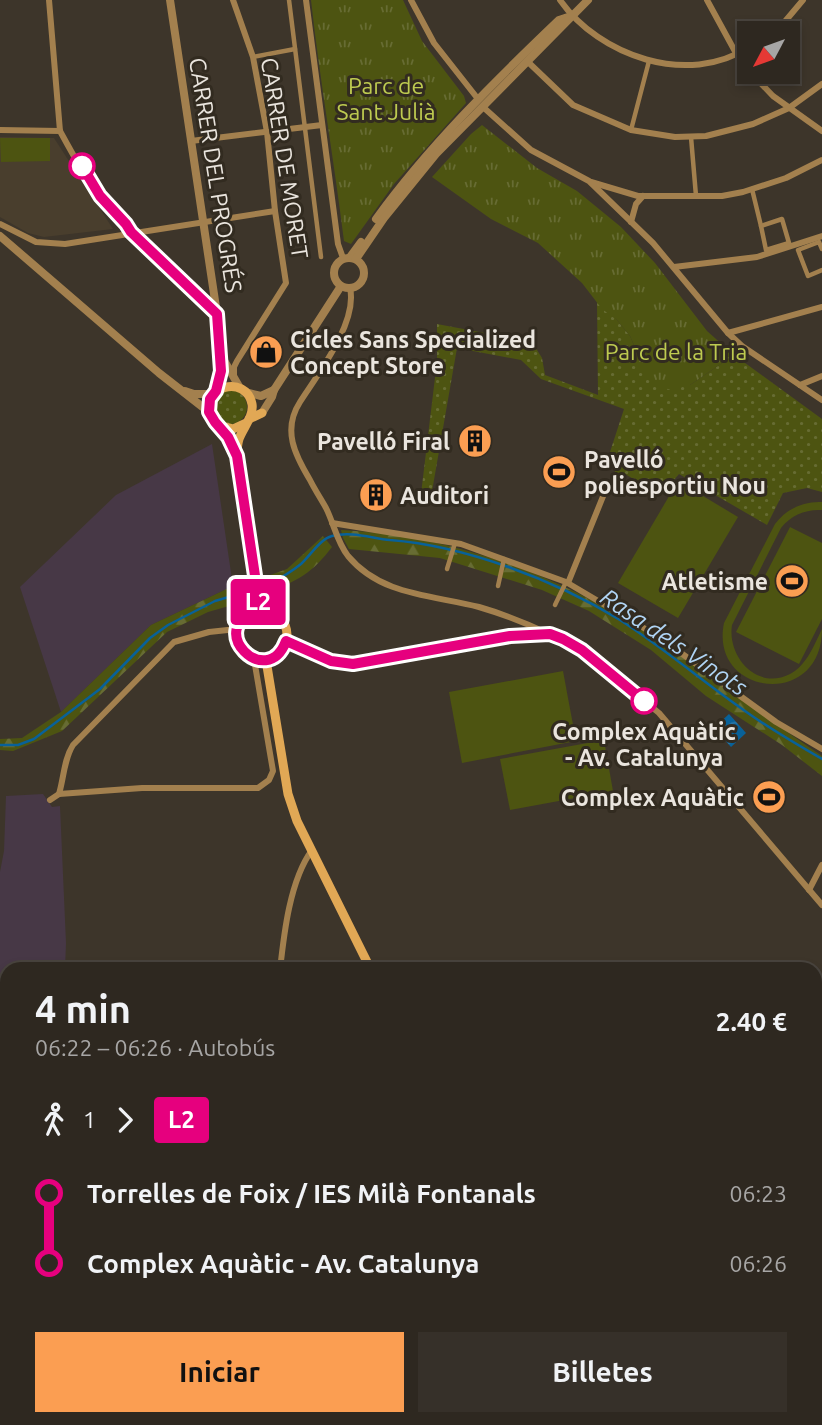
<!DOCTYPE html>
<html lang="es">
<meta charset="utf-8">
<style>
body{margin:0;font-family:Ubuntu,sans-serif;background:#363029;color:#f1f3f6;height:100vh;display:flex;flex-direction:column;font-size:26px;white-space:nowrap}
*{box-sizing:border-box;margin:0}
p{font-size:23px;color:#a7a6a5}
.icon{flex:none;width:38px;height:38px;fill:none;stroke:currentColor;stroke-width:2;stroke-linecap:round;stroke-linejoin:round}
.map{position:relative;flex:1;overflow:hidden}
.details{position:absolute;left:0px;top:962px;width:822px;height:464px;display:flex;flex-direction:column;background:#2e2820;border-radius:21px 21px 0 0;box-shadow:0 4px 10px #0003,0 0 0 2px #49443e}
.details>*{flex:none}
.badge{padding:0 14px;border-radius:5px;font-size:24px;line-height:46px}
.needle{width:46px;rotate:229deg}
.controls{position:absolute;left:737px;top:21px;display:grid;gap:14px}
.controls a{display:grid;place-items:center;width:63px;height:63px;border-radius:0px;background:#2e2820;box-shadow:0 4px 10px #0003,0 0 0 2px #49443e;font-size:35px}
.map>.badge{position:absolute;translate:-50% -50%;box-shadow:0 0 0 4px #fff}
.legs{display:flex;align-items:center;gap:10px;height:77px;padding:0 35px;font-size:23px}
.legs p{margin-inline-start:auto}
.head{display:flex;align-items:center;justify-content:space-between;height:119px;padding:0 35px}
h1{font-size:38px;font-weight:700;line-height:52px}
.button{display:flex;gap:14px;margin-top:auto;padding:14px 35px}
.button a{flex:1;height:80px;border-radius:0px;background:#fb9e52;color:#111;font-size:28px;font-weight:700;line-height:80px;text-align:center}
.button a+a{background:#363029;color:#f1f3f6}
ul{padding:0 35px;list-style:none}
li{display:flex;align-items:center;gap:24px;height:70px;font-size:26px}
li i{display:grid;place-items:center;width:10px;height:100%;margin:0 9px;background:currentColor}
li i::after{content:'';width:18px;height:18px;margin:-9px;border:5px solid;border-radius:50%;background:#2e2820}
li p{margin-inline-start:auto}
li:first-child i{background:linear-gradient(#0000 50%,currentColor 0)}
li:last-child i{background:linear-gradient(currentColor 50%,#0000 0)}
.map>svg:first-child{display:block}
.industrial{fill:#473846}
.built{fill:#493e2d}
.grass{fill:url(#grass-dots)}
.forest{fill:url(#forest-firs)}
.park{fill:url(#park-tufts)}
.pitch{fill:#4d5411}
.water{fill:url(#water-waves)}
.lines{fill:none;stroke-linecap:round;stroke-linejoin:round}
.stream{stroke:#086199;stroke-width:2.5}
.pedestrian{stroke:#a3804e;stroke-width:4.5}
.minor{stroke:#a3804e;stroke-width:6}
.tertiary{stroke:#a3804e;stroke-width:8}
.secondary{stroke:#e1a855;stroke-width:9}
.line-1-casing{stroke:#fff;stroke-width:16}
.line-1{stroke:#e6007e;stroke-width:10}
.stop-1-dot{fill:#fff;stroke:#e6007e;stroke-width:3.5}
.labels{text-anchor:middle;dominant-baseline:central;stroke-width:6;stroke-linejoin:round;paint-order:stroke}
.park-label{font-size:23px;fill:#becb50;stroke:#322b20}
.street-label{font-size:23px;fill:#eae5de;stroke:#322b20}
.poi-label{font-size:23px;font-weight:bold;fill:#eae5de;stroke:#322b20;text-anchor:start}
.stop-label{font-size:23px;font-weight:bold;fill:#eae5de;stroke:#322b20}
.water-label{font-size:24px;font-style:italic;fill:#b0d4f4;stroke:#322b20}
</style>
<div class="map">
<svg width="822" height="1425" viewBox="0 0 822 1425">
<defs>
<pattern id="grass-dots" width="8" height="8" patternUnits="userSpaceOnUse" patternTransform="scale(1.75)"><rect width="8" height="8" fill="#4d5411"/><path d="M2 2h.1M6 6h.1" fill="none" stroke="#676c33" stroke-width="1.8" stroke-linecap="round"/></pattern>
<pattern id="forest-firs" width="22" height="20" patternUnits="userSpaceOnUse" patternTransform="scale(1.75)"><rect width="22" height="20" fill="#4d5411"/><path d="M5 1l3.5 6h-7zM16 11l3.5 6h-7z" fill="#676c33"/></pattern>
<pattern id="park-tufts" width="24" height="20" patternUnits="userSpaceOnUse" patternTransform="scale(1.75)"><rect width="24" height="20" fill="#4d5411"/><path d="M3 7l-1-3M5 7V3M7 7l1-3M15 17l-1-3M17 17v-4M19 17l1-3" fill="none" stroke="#676c33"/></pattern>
<pattern id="water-waves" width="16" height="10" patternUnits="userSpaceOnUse" patternTransform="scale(1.75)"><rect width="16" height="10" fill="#086199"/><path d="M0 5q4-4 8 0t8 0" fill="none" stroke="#2c78a7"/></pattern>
</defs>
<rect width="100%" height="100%" fill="#3d352a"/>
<g class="industrial">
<path d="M212 444 233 586 151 625 61 712 20 587 116 495Z"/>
<path d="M43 794 52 807 60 806 66 943 65 969 7 970V1143H0V872L4 851 6 796Z"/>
</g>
<path class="built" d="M0 137 54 138 113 229 44 237 28 233 0 217Z"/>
<g class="grass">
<path d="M597 302 617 320 630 336 636 350 690 385 734 355 822 419V492L807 488 783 493 767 525 679 474 661 495 625 474 616 476 610 452 624 409 541 379 521 360 457 348 431 497 421 494 437 361V324L532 342 542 358 545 375 598 395Z"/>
<circle cx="230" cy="407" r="17"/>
</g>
<g class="forest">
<path d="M341 530C445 535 550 571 638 627 701 667 760 714 822 756V776L782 745 706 696 651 650 589 611 542 590 440 558 349 549 343 538Z"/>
<path d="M323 536 332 547C314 571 296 584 267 590L262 578 287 569Z"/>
<path d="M233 586 236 604 208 612 167 632 62 731 13 751 0 750V739L22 738 61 712 151 625Z"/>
</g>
<g class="park">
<path d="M311 0H403L422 41 464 96 466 103 394 184 351 244 344 241C334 160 320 81 311 0Z"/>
<path d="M482 125 537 168 577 191 621 227 655 263 707 331 734 355 690 385 671 390 661 387 644 368 630 336 617 320 602 309 582 283 538 243 491 219 432 177 471 134Z"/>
</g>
<g class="pitch">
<path d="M0 138H50V161L1 162Z"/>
<path d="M678 481 738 517 678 618 618 583Z"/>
<path d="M822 502V510C806 509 791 515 781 528L732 625C727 657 757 691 790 674 807 665 814 645 822 629 822 710 709 696 724 623L775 524C786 509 804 501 822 502Z"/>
<path d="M790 527 822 543V619L799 664 736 632Z"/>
<path d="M563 671 576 741 462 763 449 692Z"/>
<path d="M604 740 613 791 510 810 500 759Z"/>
</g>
<path class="water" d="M729 714 746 733 731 747 714 728Z"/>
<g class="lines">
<g class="stream">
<path d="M269 584C281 578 291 572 301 564 310 556 320 539 332 536 351 531 371 538 390 540 466 546 555 580 620 620 664 648 703 682 745 711 770 729 796 744 822 759"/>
<path d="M0 745H18L34 739 100 689 150 638 168 625 215 601 232 596"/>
</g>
<g class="pedestrian">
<path d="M289 0 321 257"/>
<path d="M253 57 295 49"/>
<path d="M631 130 649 61"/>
<path d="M691 137 696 196"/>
<path d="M752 189 761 226"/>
<path d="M782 219 789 243 766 250 761 226Z"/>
<path d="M822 249 819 242 798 250 808 276 822 270"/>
<path d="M447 569 455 543"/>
<path d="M498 586 504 559"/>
<path d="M555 605 566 582"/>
</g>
<g class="minor">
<path d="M49 0 60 131C72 153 86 179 102 198 112 210 124 219 131 232L217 314"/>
<path d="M233 0 253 57 267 132 275 211 286 283 237 361 234 367V376"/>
<path d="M306 0 338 244 343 258"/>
<path d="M411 0 434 43 478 99"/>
<path d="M560 0C599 56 688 87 749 47"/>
<path d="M707 0 737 55 749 70"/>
<path d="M771 33 782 25 803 0"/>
<path d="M527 61 573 105 631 130 675 137 706 136 753 124 789 108 822 84"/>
<path d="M750 72 773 96 822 131"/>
<path d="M483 107 531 150 589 181 653 243 728 333 742 346 822 400"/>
<path d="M0 130 60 131"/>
<path d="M191 141 322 125"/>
<path d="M591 182 638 196H722L743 192 786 178 822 160"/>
<path d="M631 222 636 204 643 196"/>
<path d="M0 224 36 242 65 244 275 211"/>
<path d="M674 267 757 257 822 236"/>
<path d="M350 288C358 322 318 374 300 402 282 430 295 455 310 480 315 490 321 499 326 508 334 524 337 542 348 556 381 596 433 595 479 607 503 614 526 623 549 634"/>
<path d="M728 333 822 307"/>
<path d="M800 385 822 376"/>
<path d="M332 523 461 544 566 582 659 637 776 722 822 749"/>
<path d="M568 583 606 489"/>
<path d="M286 641 331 661 353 664 510 636 550 634 563 639 582 650 659 713 822 905"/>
<path d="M59 794C64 777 64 759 73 745L174 642 209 632 237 629"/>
<path d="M50 800 59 794 142 788H258L269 780 273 771 254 659"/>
<path d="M809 890 822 865"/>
<path d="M280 970C284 933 290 880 312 850"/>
</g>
<g class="tertiary">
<path d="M170 0 217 314 222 357 221 371 216 391"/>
<path d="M376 219C429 146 493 83 559 20L571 16"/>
<path d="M0 236 159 373 209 412"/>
<path d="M350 257 361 242"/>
<circle cx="349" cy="273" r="15"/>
<path d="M356 259 384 218 436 154 588 0"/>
<path d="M222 357 240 388"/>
<path d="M185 391 194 394H213"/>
<path d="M245 392 261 396 274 390"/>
<path d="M262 413 272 397 274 390 341 286"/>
</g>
<g class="secondary">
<path d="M249 419 262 413"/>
<path d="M220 426 233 429 246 423"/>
<path d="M237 456C234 449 231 442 227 436 222 428 213 423 210 415 200 386 246 374 252 404 254 416 243 428 239 439 237 445 237 450 237 456L258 610"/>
<circle cx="262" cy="635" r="25"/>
<path d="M266 660 288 794 297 821 371 970"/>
<path d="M597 1419 600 1425"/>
</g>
</g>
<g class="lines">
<g class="line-1-casing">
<path id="line-1" d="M82 166 100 196 126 224 131 232 217 314 221 371 216 391 210 399 209 412 215 422 228 437 237 456 257 589 258 610C203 628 267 692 286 641L331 661 353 664 510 636 550 634 563 639 582 650 644 701"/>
</g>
<use href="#line-1" class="line-1"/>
</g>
<defs>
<g id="shop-disc" transform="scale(1.75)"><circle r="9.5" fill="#fb9e52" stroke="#322b20"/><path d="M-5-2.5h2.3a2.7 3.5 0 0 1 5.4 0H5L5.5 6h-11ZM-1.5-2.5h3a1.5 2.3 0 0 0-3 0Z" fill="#111"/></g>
<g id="building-disc" transform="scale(1.75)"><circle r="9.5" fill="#fb9e52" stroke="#322b20"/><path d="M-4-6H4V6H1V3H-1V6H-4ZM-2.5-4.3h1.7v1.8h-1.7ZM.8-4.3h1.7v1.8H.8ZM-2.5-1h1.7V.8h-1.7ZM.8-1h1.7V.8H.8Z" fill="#111"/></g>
<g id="stadium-disc" transform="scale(1.75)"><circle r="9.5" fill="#fb9e52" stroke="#322b20"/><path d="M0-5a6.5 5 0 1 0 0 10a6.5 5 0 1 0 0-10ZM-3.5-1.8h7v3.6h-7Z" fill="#111"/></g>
</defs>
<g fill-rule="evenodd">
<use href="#shop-disc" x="266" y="352"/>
<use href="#building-disc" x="475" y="441"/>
<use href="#stadium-disc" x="559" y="472"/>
<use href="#building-disc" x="376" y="495"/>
<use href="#stadium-disc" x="792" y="581"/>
<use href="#stadium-disc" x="769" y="797"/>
</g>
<g class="stop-1-dot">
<circle cx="82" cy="166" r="12"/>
<circle cx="644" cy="701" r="12"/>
</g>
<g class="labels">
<g class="park-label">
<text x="386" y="85">Parc de<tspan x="386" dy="26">Sant Julià</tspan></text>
<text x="676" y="351">Parc de la Tria</text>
</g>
<g class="street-label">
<text transform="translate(285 158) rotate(81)">CARRER DE MORET</text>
<text transform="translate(216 175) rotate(81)">CARRER DEL PROGRÉS</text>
</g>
<g class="poi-label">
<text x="290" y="339">Cicles Sans Specialized<tspan x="290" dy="26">Concept Store</tspan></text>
<text x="450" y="441" text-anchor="end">Pavelló Firal</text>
<text x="584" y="459">Pavelló<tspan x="584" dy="26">poliesportiu Nou</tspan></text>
<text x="400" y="495">Auditori</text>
<text x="768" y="581" text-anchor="end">Atletisme</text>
<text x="744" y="797" text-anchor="end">Complex Aquàtic</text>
</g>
<g class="stop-label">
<text x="644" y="731">Complex Aquàtic<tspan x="644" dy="26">- Av. Catalunya</tspan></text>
</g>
<g class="water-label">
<text transform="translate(674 642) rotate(34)">Rasa dels Vinots</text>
</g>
</g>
</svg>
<div class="controls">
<a><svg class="needle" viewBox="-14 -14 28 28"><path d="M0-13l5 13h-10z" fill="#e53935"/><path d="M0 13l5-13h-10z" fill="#a7a6a5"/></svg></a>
</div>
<b class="badge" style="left:258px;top:602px;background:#e6007e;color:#fff">L2</b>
<section class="details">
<div class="head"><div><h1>4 min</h1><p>06:22 – 06:26 · Autobús</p></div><b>2.40 €</b></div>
<div class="legs"><svg class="icon" aria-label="walk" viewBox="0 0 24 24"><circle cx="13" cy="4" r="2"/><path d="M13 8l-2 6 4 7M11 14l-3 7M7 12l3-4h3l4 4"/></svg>1<svg class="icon" aria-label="forward" viewBox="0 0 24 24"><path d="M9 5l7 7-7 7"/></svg><b class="badge" style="background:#e6007e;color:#fff">L2</b></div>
<ul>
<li><i style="color:#e6007e"></i><b>Torrelles de Foix / IES Milà Fontanals</b><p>06:23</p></li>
<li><i style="color:#e6007e"></i><b>Complex Aquàtic - Av. Catalunya</b><p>06:26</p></li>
</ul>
<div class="button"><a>Iniciar</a><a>Billetes</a></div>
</section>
</div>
